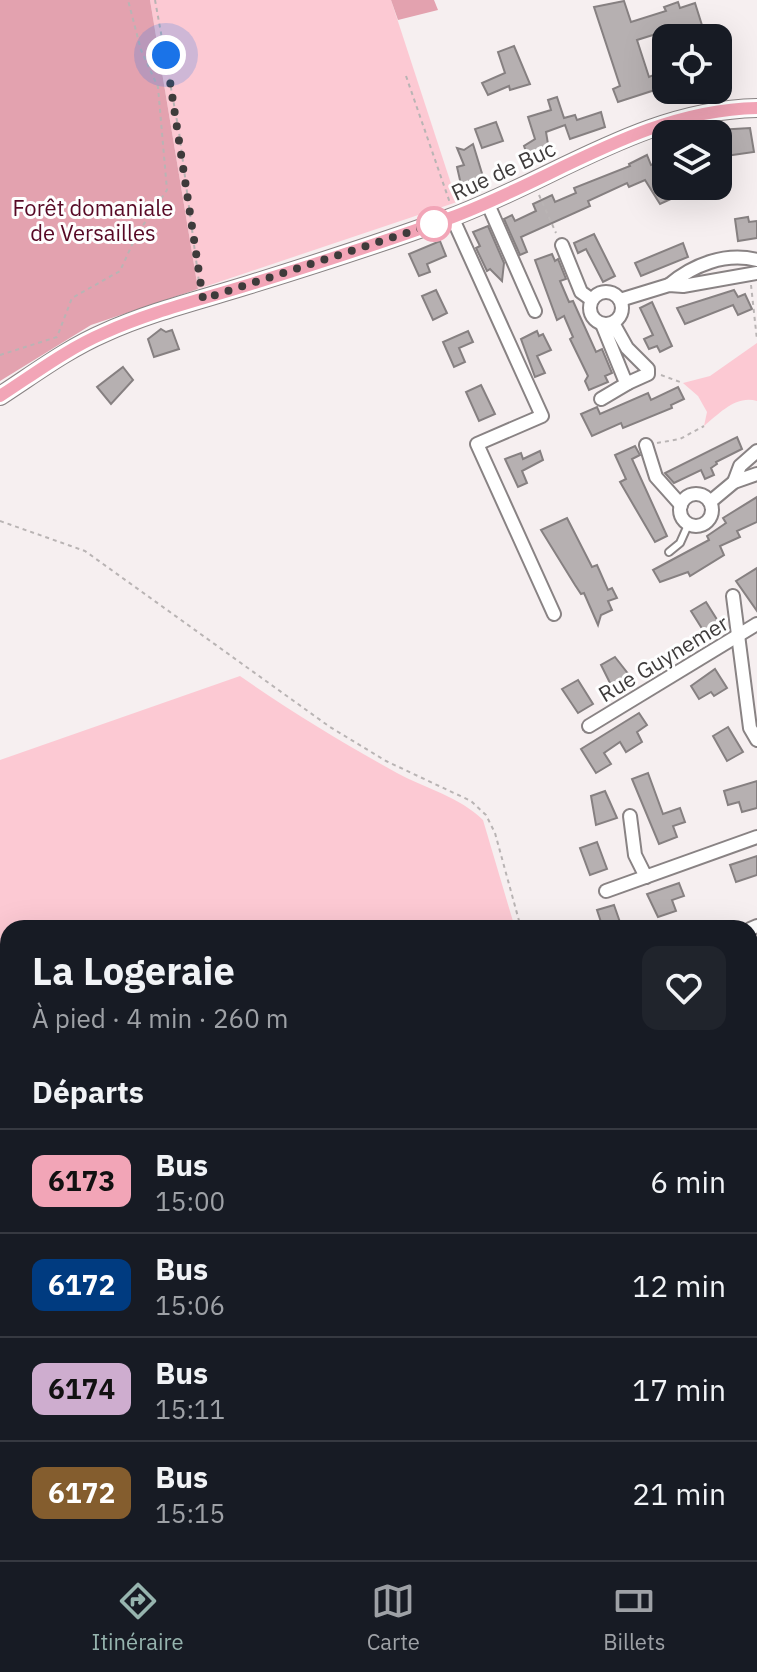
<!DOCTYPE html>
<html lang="fr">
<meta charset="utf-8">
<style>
body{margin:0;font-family:"IBM Plex Sans",sans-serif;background:#20242c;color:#f1f3f6;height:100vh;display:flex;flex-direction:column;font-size:30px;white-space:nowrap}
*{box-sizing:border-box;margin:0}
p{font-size:26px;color:#9ea1a6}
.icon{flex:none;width:44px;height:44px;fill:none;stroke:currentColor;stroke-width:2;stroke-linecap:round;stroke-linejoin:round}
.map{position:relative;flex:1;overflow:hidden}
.side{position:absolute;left:0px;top:920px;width:758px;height:640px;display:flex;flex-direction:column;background:#171b24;border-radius:24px 24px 0 0;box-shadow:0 8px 32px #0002}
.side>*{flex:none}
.badge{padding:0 16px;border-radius:12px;font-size:28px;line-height:52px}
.buttons{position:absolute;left:652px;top:24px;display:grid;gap:16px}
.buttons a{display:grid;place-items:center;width:80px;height:80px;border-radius:16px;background:#171b24;box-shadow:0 8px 32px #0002;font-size:40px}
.you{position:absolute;width:40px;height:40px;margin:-20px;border:6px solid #fff;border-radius:50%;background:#1a73e8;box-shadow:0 0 0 12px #1a73e833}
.map>.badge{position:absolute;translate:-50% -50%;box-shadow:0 0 0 4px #fff}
h2{padding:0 32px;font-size:30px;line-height:72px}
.round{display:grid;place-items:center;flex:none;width:84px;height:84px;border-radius:16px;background:#20242c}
.headline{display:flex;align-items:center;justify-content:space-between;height:136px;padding:0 32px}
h1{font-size:38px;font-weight:700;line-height:60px}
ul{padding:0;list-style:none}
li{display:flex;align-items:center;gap:24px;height:104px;padding:0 32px;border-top:2px solid #363941}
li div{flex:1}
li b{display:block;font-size:30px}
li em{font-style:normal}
li .badge{min-width:88px;font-weight:700;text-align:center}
.tabs{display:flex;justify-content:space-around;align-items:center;height:112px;border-top:2px solid #363941;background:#171b24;font-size:22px;color:#9ea1a6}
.tabs a{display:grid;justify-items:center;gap:4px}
.tabs .on{color:#96b4ae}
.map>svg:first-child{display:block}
.green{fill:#fcc9d3}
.forest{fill:#e3a2af}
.building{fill:#b6b0b1;stroke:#868081;stroke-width:2}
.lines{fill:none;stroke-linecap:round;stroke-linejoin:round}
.service-casing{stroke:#898384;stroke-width:10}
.minor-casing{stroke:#898384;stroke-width:16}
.tertiary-casing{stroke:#898384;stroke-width:20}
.path{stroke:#b9b4b4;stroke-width:2;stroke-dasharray:4 4;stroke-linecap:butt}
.service{stroke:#fff;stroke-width:6}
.minor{stroke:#fff;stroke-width:12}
.tertiary{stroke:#fff;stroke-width:16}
.line-casing{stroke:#fff;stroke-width:18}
.line{stroke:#f2a5b7;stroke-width:12}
.walk{stroke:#3e3b3b;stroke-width:8;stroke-dasharray:0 14.4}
.stop-dot{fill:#fff;stroke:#f2a5b7;stroke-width:4}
.labels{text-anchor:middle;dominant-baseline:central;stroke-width:6;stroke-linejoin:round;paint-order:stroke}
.street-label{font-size:22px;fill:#3e3b3b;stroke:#fefefe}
.park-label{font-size:22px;fill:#570925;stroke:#fefefe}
</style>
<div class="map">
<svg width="757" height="1560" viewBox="0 0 757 1560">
<rect width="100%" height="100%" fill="#f6eff0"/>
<g class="green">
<path d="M150 0H391L457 202 198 289Z"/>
<path d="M757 343V401C736 395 720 413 704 426L707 412 698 396 683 383 710 376Z"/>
<path d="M240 676C291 712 343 743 397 773 425 788 460 797 483 820L515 928H8V1552H424L425 1560H0V760Z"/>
</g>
<g class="forest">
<path d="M0 0H150L198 289 91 325 0 381Z"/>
<path d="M391 0H434L438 10 398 20Z"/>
</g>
<g class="building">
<path d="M624 1 631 22 666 11 664 7 678 2 680 8 695 3 706 38H675L672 29 637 40 649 77 656 74 661 88 618 102 613 89 620 86 594 7Z"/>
<path d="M514 46 530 84 510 90 509 86 488 95 482 83 505 73 498 52Z"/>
<path d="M557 97 564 118 575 115 577 120 601 112 605 127 570 139 565 125 546 132 549 150 528 157 524 146 535 139 528 117 551 110 548 100Z"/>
<path d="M496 122 503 141 482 148 475 129Z"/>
<path d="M750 128 754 152 718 157 717 130Z"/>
<path d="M473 144 484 180 462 189 457 167 464 165 457 148 464 150Z"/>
<path d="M647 155 651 165 666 159V186L673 198 660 204 645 180 629 187 627 183 588 201 590 206 521 237 527 252 520 255 504 219 512 215 515 221 536 211 533 204 552 195 555 202 576 193 574 188 630 166 629 164Z"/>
<path d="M748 217 749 222 757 221V238L738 241 735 219Z"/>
<path d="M488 226 504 263 502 281 490 269 487 271 476 248 480 246 473 232Z"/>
<path d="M594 234 615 276 603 282 586 249 578 253 574 243Z"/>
<path d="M440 241 446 256 427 264 430 272 419 276 409 254Z"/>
<path d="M683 243 688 257 641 276 635 263Z"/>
<path d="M552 254 555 261 558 259 566 279 560 281 569 302 573 301 596 352 602 349 612 373 605 376 608 382 589 390 585 381 588 376 570 339 573 337 564 316 557 320 535 260Z"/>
<path d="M436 290 447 313 433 320 422 296Z"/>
<path d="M734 290 738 297 745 294 752 309 738 315 733 305 685 324 677 308Z"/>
<path d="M652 302 672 346 660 352 657 346 649 349 644 339 653 335 640 308Z"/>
<path d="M161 329 166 332 172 330 179 349 154 357 148 339Z"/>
<path d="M468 331 473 342 459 348 465 362 454 367 443 342Z"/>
<path d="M537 331 539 336 543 334 551 350 537 356 545 373 535 377 521 339Z"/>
<path d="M123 367 133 380 111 404 97 387Z"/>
<path d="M481 385 495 414 479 421 466 392Z"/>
<path d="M678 387 684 399 671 405 672 408 623 428 621 423 592 436 581 414 597 407 600 414 648 393 651 400Z"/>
<path d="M737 437 742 449 716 462 717 464 711 468 714 475 705 479 701 470 674 483 665 473Z"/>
<path d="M635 446 640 455 632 459 667 536 655 542 620 482 626 479 615 455Z"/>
<path d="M540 451 543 460 522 471 527 483 518 487 505 459 521 453 523 459Z"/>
<path d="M757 497V522L737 531 740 537 720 546 724 555 690 576 688 572 660 582 653 570 709 540 707 536 726 523 723 518Z"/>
<path d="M567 518 592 567 597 565 608 590 612 588 617 598 608 601 612 610 601 615 598 625 584 593 581 594 575 585 541 530Z"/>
<path d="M757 568V611L736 581Z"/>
<path d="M706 602 721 626 706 635 691 611Z"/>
<path d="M615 657 633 680 614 691 601 665Z"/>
<path d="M715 669 727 688 714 696 711 692 699 699 691 686Z"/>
<path d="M578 680 593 704 578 713 562 689Z"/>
<path d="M639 713 647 725 637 732 642 742 626 752 620 742 604 753 611 764 596 773 581 749Z"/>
<path d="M728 727 743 752 727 761 713 736Z"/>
<path d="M648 773 663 814 680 808 685 822 673 826 677 837 659 844 632 779Z"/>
<path d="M757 781V808L742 812 739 802 728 805 724 791Z"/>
<path d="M605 791 617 818 596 825 591 796Z"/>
<path d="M597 842 607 869 590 875 580 848Z"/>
<path d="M757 856V875L736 882 730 865Z"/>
<path d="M679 883 684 896 672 900 676 911 658 917 647 894Z"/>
<path d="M614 905 622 928H603L597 910Z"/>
</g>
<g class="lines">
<g class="service-casing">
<g id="service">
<path d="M669 552 680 543 688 525"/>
<path d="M750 1415 757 1413"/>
<path d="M750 1456 757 1454"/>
<path d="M417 1552 418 1560"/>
<path d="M732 1552 735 1560"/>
<path d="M590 1560 588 1555 594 1552"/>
</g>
</g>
<g class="minor-casing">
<g id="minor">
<path d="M487 202 535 311"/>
<path d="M452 217 542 416 477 444 554 614"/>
<path d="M562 245 581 292 592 300"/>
<path d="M669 285C693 265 725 252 757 260"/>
<circle cx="606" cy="308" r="16"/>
<path d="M620 300 669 285 683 286 757 273"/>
<path d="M602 324 624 378 628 383 648 374V369L627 348 613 323"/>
<path d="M601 399 628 383"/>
<path d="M646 445 656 477 681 505"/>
<path d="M734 482 740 466 757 451"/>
<circle cx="696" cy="510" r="16"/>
<path d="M710 502 734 482 757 474"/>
<path d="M733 596 750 728 757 740"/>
<path d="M589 726 757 624"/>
<path d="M630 816 635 855 646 877"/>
<path d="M606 891 757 837"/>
<path d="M750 929 757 926"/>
<path d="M750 1331 757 1329"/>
</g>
</g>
<g class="tertiary-casing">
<path id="tertiary" d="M0 396C34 374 67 349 104 333 150 312 200 300 248 285 316 264 384 242 450 218 553 180 644 110 757 108"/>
</g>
<g class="path">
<path d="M155 0 179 132 199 282"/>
<path d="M406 76 450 203"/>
<path d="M539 195 556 233"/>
<path d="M751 285 757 340"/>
<path d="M0 355 57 337 72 298 120 271 137 234 167 190 158 87 141 50 128 0"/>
<path d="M661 375 683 383"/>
<path d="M657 443 680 439 704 426"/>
<path d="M0 521 85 551 330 727 386 761 471 801 486 815 495 833 521 928"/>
</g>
<use href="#service" class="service"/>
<use href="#minor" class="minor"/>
<use href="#tertiary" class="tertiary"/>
</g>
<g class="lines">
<g class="line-casing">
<path id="line" d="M0 396C34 374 67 349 104 333 150 312 200 300 248 285 316 264 384 242 450 218 553 180 644 110 757 108"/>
</g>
<use href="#line" class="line"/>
<path class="walk" d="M166 55 203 299 434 224"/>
</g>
<circle class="stop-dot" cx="434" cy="224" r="16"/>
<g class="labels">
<g class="street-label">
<text transform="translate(503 170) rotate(-25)">Rue de Buc</text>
<text transform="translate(663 658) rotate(-31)">Rue Guynemer</text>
</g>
<g class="park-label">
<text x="93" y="207">Forêt domaniale<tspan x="93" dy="25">de Versailles</tspan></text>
</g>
</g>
</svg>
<div class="buttons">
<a><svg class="icon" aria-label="locate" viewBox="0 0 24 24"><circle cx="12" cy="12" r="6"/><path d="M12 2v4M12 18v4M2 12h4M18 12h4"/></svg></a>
<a><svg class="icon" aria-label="layers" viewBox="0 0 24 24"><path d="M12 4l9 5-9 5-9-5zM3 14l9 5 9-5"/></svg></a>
</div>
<div class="you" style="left:166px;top:55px"></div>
<section class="side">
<div class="headline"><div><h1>La Logeraie</h1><p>À pied · 4 min · 260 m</p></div><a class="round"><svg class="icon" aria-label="heart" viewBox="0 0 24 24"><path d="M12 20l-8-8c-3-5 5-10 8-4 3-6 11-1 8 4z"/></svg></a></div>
<h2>Départs</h2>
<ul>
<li><span class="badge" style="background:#f2a5b7;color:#111">6173</span><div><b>Bus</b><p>15:00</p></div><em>6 min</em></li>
<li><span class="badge" style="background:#003b80;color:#fff">6172</span><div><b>Bus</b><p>15:06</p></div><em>12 min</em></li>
<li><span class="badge" style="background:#ceadcf;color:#111">6174</span><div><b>Bus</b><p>15:11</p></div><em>17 min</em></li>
<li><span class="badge" style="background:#845d2e;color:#fff">6172</span><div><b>Bus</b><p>15:15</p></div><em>21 min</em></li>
</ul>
</section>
</div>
<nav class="tabs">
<a class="on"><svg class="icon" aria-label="directions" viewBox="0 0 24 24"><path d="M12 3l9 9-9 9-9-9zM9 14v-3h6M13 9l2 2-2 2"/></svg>Itinéraire</a>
<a><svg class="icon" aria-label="map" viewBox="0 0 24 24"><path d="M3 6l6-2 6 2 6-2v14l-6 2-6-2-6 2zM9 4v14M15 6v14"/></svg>Carte</a>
<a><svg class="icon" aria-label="tickets" viewBox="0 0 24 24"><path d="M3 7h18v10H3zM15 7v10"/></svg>Billets</a>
</nav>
